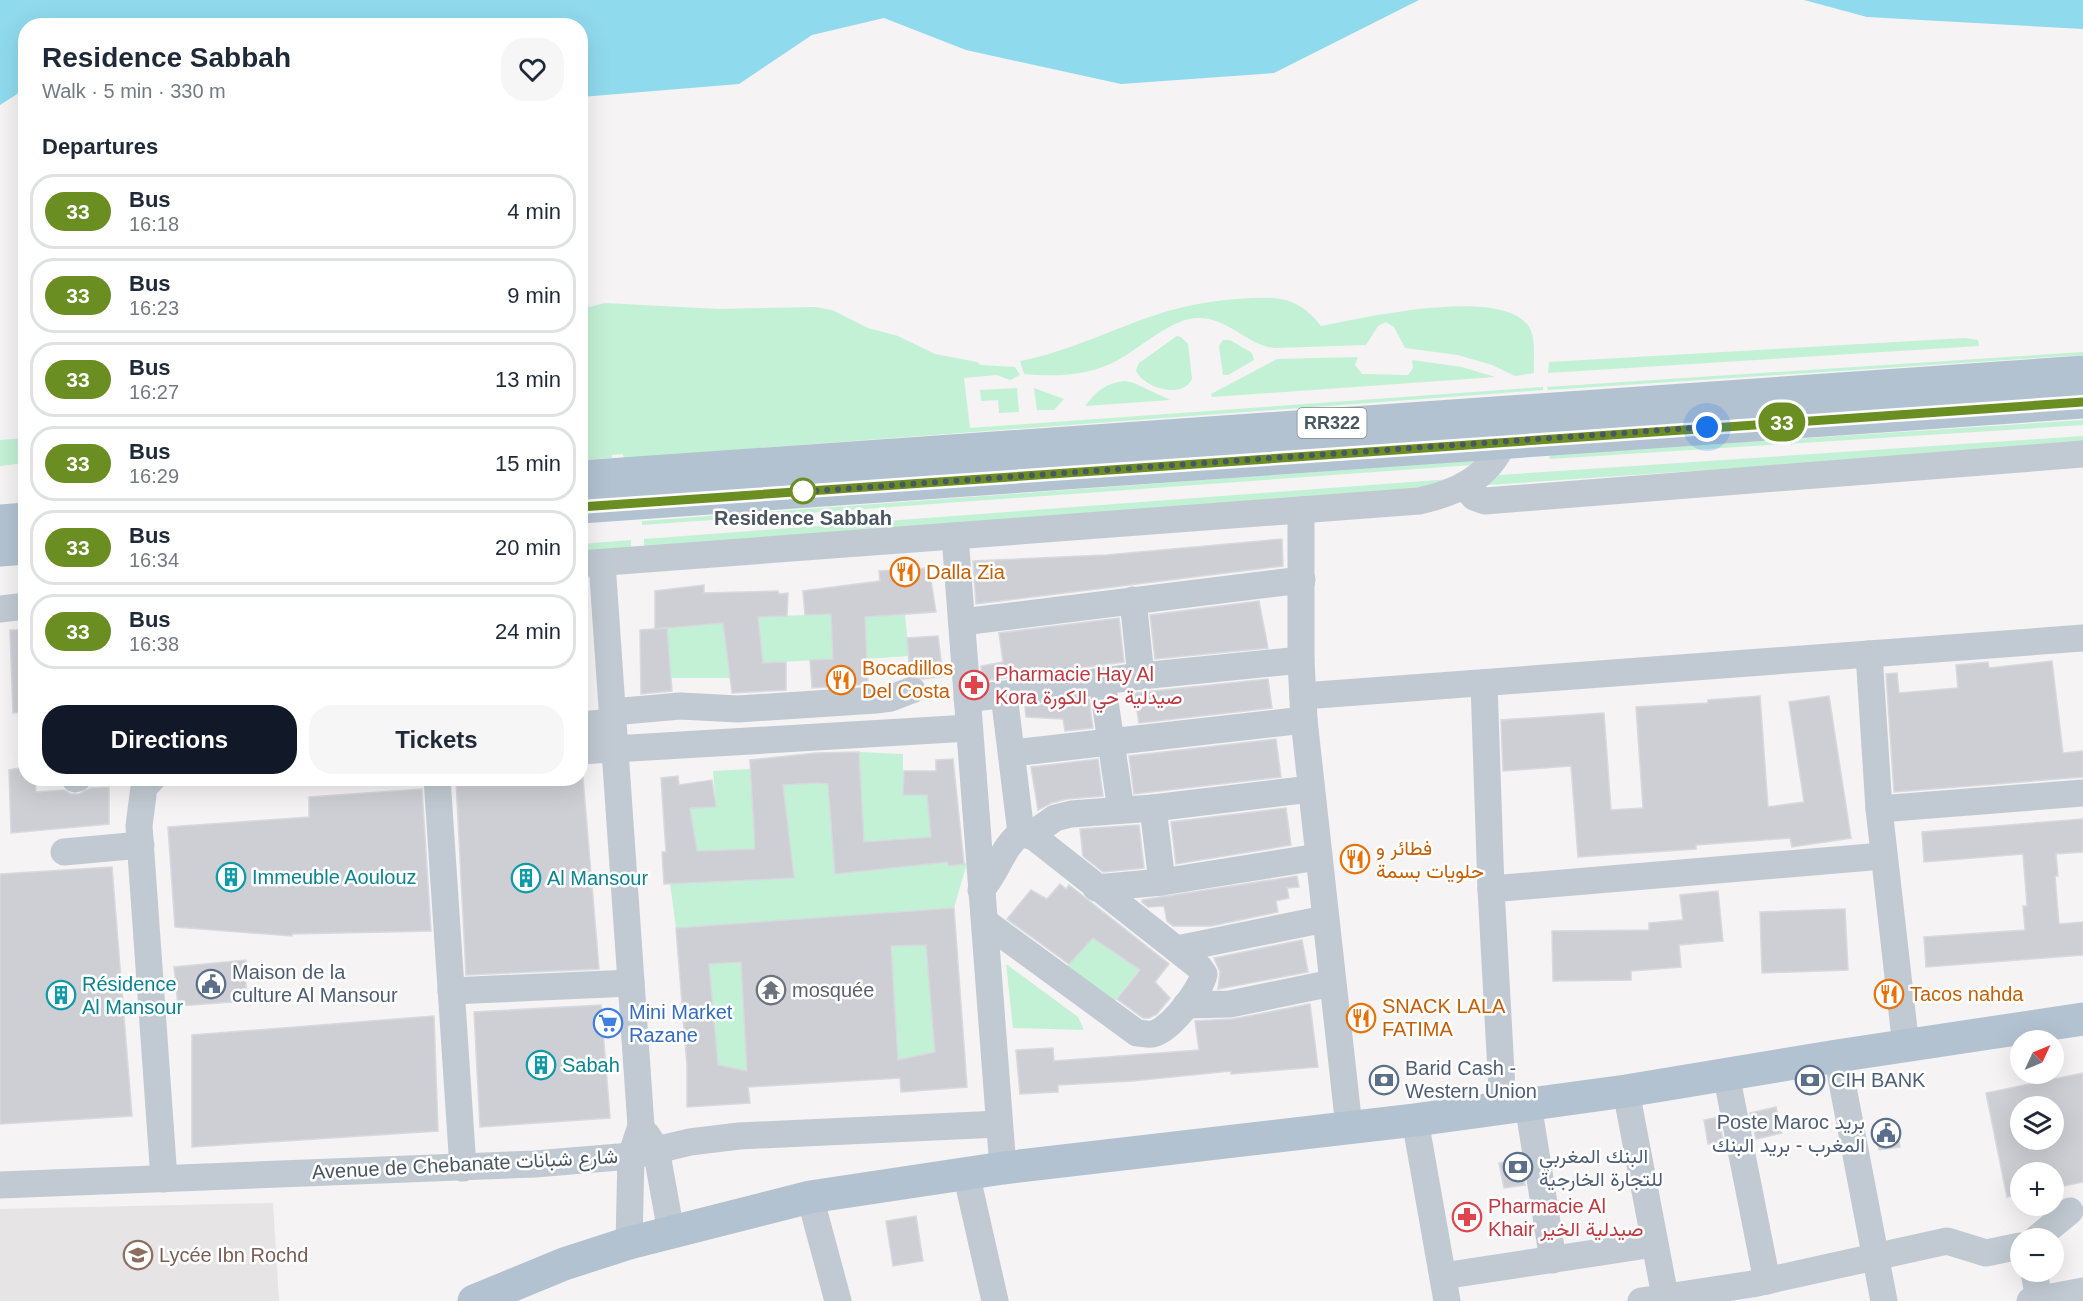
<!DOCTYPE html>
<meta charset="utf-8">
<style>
body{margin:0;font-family:Helvetica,Vazirmatn,sans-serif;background:#f6f6f7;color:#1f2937;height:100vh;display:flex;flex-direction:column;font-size:22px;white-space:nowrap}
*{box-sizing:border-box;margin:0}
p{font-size:20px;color:#747a83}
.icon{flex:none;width:33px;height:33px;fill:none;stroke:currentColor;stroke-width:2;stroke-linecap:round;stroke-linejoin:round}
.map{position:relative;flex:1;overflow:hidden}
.drawer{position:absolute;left:18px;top:18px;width:570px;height:768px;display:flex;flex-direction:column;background:#fff;border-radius:24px;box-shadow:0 6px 24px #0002}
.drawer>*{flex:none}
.badge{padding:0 12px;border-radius:20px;font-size:21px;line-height:39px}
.needle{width:39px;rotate:46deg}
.buttons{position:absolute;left:2010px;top:1030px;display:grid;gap:12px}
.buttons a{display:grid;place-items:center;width:54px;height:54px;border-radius:50%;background:#fff;box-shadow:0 6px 24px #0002;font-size:30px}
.you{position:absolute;width:30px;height:30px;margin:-15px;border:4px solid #fff;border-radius:50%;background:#1a73e8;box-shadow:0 0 0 9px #1a73e833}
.map>.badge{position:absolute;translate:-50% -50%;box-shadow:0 0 0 3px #fff}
h2{padding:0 24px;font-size:22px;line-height:54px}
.round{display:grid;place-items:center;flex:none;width:63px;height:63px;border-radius:24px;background:#f6f6f7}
.head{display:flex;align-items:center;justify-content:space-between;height:102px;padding:0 24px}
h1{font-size:28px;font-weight:800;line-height:45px}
.primary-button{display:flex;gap:12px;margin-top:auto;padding:12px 24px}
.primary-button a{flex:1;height:69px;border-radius:24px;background:#111827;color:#fff;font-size:24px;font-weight:800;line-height:69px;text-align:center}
.primary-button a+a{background:#f6f6f7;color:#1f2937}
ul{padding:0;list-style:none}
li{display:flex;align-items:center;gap:18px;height:75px;margin:0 12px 9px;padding:0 12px;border:3px solid #e0e1e3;border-radius:24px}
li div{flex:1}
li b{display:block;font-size:22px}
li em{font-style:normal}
li .badge{min-width:66px;font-weight:700;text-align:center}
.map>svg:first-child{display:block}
.education{fill:#e6e4e5}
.green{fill:#c3f1d5}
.water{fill:#90daee}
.building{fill:#cdcfd5;stroke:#d7d9de;stroke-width:1.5;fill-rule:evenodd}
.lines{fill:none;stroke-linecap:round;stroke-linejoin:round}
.minor{stroke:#c1cad2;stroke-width:27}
.major{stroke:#b3c2d1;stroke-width:33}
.line-casing{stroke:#fff;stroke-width:14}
.line{stroke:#6b8e23;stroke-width:9}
.walk{stroke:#4a5661;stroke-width:6;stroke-dasharray:0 10.8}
.stop-dot{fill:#fff;stroke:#6b8e23;stroke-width:3}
.labels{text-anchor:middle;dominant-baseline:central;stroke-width:5;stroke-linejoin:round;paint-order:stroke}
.shield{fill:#fff;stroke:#808990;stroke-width:1.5}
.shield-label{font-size:18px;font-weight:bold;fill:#4a5661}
.stop-label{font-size:20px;font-weight:bold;fill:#4a5661;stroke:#fff}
.food-label{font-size:20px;fill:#c56008;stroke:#fff;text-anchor:start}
.health-label{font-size:20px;fill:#be3a42;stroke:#fff;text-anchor:start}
.culture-label{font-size:20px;fill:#0d838f;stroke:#fff;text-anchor:start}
.service-label{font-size:20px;fill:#4e5e75;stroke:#fff;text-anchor:start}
.worship-label{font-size:20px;fill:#5b616d;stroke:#fff;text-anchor:start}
.shop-label{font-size:20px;fill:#366cbe;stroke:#fff;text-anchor:start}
.street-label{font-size:20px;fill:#4a5661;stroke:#fff}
.education-label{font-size:20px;fill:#785e54;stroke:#fff;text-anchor:start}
</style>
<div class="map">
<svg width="2083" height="1301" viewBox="0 0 2083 1301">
<rect width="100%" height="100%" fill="#f5f3f3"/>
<path class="education" d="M273 1203 279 1301H0V1209Z"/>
<g class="green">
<path d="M1273 298C1295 300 1308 309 1321 326 1363 318 1495 287 1527 324 1537 335 1533 358 1534 373L1515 376 1492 365 1458 355 1405 348 1394 327 1386 322 1378 326 1366 345 1274 348C1247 345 1227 317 1198 318 1172 318 1140 348 1118 360 1089 376 1056 377 1024 374L1020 361C1072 351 1118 326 1168 311 1201 302 1239 297 1273 298Z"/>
<path d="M605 303 719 309 815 307 832 310 868 328 898 336 935 354 977 362 981 365 1015 367 1020 375 1010 380 997 375 964 378 970 428 1543 387V390L624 458 623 454 612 455V458L581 460V309Z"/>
<path d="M1177 336 1181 337 1188 344 1192 379C1181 401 1141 386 1136 370L1139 363Z"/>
<path d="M1965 338 1978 340 1979 346 1548 373 1549 362Z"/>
<path d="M1223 340H1230L1252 353 1254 360 1228 375H1223L1219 346Z"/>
<path d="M2083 352V355L1548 390 1547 387Z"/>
<path d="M1358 357 1355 365 1362 374 1408 375 1413 368 1412 360 1462 367 1495 377 1212 397 1211 394 1277 359Z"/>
<path d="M1125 381 1134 383 1170 400 1085 406C1096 391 1106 383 1125 381Z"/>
<path d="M1017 388 1019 412 999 413 998 400 981 401 980 390Z"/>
<path d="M1034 388 1064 399 1054 410H1037Z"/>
<path d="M2083 420V425L1550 459 1549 455Z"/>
<path d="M2083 436V444L1488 485 1499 475Z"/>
<path d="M25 438V463L0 466V440Z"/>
<path d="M1479 460 1472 465 642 525V521Z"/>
<path d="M1451 479 1431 489 644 548V539Z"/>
<path d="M631 540V549L581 553V544Z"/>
<path d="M831 614 833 659 763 663 758 617Z"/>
<path d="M905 614 909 656 865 659V617Z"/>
<path d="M723 623 730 678H671L667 628Z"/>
<path d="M859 752 903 754V795H927L931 837 869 841 860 847Z"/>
<path d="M816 756V784H831L830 814H832L835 874 947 862 949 866 967 863 954 908 676 928 670 883 794 878 783 785 798 784Z"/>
<path d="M751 769 762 849 697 851 690 808 716 807 713 771Z"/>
<path d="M1093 938 1139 970 1112 1004 1066 967Z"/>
<path d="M926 945 935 1052 898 1060 891 946Z"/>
<path d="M741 962 747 1071 718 1065 709 964Z"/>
<path d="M1006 964 1078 1017 1084 1030 1013 1028Z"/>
</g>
<g class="water">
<path d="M0 0H1419L1274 73 1121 84 966 50 884 18 812 35 739 84 581 97 580 26H26L25 89 0 105Z"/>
<path d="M1804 0H2083V29L1867 17Z"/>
</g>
<g class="building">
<path d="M1282 539 1283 566 976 604 973 561 1106 555Z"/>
<path d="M929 568 936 612 865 617 868 684 812 688 810 660 833 659 831 614 805 615 803 591 880 581 879 571Z"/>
<path d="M704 585V593L778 591 779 594 788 593 787 616 758 617 763 663 786 662V690L732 693 723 623 655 629V591Z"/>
<path d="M1259 601 1268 648 1155 659 1150 615Z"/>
<path d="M1119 618 1124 662 982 681 981 666 1003 662 999 633Z"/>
<path d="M667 628 672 691 641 694 640 630Z"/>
<path d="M10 630H26V712L13 713Z"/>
<path d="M938 636 943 676 923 679 910 675 907 638Z"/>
<path d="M2052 661 2063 753 2083 751V777L1894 792 1886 674 1897 673 1899 693 1958 688 1956 665 1988 662 1989 668Z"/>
<path d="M1268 679 1272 708 1139 723 1134 693Z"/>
<path d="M1760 696 1768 807 1804 802 1789 702 1829 696 1851 838 1792 847 1790 838 1696 845V849L1578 857 1571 766 1503 771 1501 720 1604 713 1611 810 1643 808 1636 707 1708 703V700Z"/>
<path d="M1089 699 1093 728 1065 731 1063 719 1026 717 1025 707Z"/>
<path d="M1276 739 1281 777 1134 794 1129 756Z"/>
<path d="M859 752 864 842 931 837 927 795H903L904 771H936V760L953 759 964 864 949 866 947 862 835 874 828 784 816 783 783 785 794 878 664 884 662 852H666L661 778 678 776 679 785 712 780 716 807 690 808 697 851 755 849 750 760 816 753Z"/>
<path d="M1098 759 1103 796 1067 799 1051 803 1038 810 1031 767Z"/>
<path d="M26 767V778H35L36 792 64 790 71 794H79L90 788 109 787V824L11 833 9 770Z"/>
<path d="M501 778H583L599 969 466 975 456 781Z"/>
<path d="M422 789 431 931 292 934V936L175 927 168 827 309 817V797Z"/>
<path d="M1286 808 1291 845 1176 864 1171 822Z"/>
<path d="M2083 819V852L2056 854 2058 876H2055L2059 924 2083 922V955L1926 967 1924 937 2025 930 2023 906H2027L2023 854 1924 862 1922 832Z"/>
<path d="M1139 825 1144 868 1103 872 1083 856 1080 829Z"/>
<path d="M112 867 132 1116 0 1124V874Z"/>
<path d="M1297 876 1299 887 1287 888 1289 898 1276 901 1278 912 1211 926H1173L1167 921 1164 906 1148 907 1142 902V900Z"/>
<path d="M1060 884 1066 889 1069 885 1169 964 1155 982 1170 998 1157 1014 1149 1018H1143L1117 999 1140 970 1093 938 1069 964 1007 919 1031 890 1047 899Z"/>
<path d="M1718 891 1723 941 1679 945 1681 967 1631 971V980L1553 981 1552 931 1649 930V923L1683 920 1680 895Z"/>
<path d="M954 908 967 1087 901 1092 900 1078 748 1087 750 1103 687 1107V1066L676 928ZM926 945 935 1052 898 1060 891 946ZM741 962 747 1071 718 1065 709 964Z"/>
<path d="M1845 909 1848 970 1762 973 1760 912Z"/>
<path d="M1302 940 1308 972 1218 989 1220 972 1214 958Z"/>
<path d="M246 960V1001L178 1006 174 967Z"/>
<path d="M1310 1004 1318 1067 1231 1074V1071L1132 1081 1058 1085V1092L1020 1094 1016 1050 1053 1048 1054 1061 1199 1050 1195 1021 1233 1019Z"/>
<path d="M601 1005 610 1118 480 1127 474 1012Z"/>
<path d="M434 1016 438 1131 192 1147V1035Z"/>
<path d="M2083 1073V1182L2054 1188V1173H2020V1194L2007 1197 1986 1093ZM2020 1107H2054V1140H2020Z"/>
<path d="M1776 1107 1782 1133 1756 1139 1750 1113Z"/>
<path d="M1719 1117 1723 1141 1708 1144 1704 1120Z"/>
<path d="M1896 1123 1900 1147 1879 1150 1874 1127Z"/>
<path d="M1521 1159 1525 1185 1504 1188 1499 1163Z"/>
<path d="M916 1216 923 1261 893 1266 886 1221Z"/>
</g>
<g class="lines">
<g class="minor">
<path d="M1464 486 1474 497 1485 501 2083 454"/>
<path d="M1301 510V660L1304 720 1349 1127"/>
<path d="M955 536 1003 1168"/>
<path d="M602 563 641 1126 631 1156 629 1243"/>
<path d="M580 564 1419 501C1456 493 1489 478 1504 441"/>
<path d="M1133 600 1141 676"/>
<path d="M0 609 26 606"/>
<path d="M962 622 1302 580"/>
<path d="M1869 654 2083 638"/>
<path d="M1102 681 1121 810"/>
<path d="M1484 683 1491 889"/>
<path d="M1303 696 1869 654 1879 809 1906 1047"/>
<path d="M967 699 1141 676 1301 660"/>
<path d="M612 712 680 706 738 709 876 700 891 698 912 690"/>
<path d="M580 725 613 722"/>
<path d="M580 751 969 728"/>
<path d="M1013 753 1304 720"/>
<path d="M153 778 144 787 139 826 164 1179"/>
<path d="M437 778 463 1168"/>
<path d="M75 779 78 778"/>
<path d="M1153 808 1162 882"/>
<path d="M1879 809 2083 793"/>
<path d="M1034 837 1041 828 1055 818 1071 814 1153 808 1310 789"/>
<path d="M64 852 141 845"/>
<path d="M1096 888 1162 882 1318 857"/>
<path d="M981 890C997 873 1002 847 1021 833L1004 695"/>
<path d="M985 922 1137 1033C1142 1033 1148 1035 1152 1034 1169 1032 1201 990 1204 974L1199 967 1034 837 1021 833"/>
<path d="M1177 949 1325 919"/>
<path d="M451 991 631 983"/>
<path d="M1186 1005 1230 1004 1332 983"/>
<path d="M1837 1056 1884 1301"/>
<path d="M1726 1074 1767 1281"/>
<path d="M1626 1091 1665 1296"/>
<path d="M1528 1104 1553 1260"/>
<path d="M1503 1108 1491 889 1883 856"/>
<path d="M1415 1120 1447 1301"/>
<path d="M647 1135 656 1149 671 1232"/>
<path d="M966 1173 995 1301"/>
<path d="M0 1185 535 1164 631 1156 690 1142 739 1136 999 1124"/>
<path d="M810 1197 838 1301"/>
<path d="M2036 1239 2070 1211"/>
<path d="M2034 1272 2039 1299"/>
<path d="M1443 1276 1654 1244"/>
<path d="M1641 1301 1752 1284 1947 1241 1986 1253 2020 1246"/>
<path d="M2030 1301 2083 1291"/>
</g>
<g class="major">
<path d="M580 477 2083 372"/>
<path d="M580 507 2083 402"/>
<path d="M0 521 26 519"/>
<path d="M0 550 26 548"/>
<path d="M474 1301 564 1264 629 1243 810 1197 1003 1168 1415 1120 1626 1091 1837 1056 2083 1019"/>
</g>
</g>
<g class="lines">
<g class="line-casing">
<path id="line" d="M580 507 2083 402"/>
</g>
<use href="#line" class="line"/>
<path class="walk" d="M803 491 799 492 1707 427"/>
</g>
<defs>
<g id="restaurant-ring" transform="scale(1.5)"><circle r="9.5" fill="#fff" stroke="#e8710a" stroke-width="1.5"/><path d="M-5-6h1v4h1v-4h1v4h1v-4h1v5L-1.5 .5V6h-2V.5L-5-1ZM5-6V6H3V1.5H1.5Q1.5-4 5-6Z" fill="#e8710a"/></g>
<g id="pharmacy-ring" transform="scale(1.5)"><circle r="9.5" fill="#fff" stroke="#e0444e" stroke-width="1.5"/><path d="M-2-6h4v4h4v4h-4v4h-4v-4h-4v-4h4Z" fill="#e0444e"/></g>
<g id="building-ring" transform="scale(1.5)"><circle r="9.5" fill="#fff" stroke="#0f9aa8" stroke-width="1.5"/><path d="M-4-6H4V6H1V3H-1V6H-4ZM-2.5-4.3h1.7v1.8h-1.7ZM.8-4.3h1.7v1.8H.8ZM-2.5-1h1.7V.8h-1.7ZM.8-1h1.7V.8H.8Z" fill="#0f9aa8"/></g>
<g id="civic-ring" transform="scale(1.5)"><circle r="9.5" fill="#fff" stroke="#5c6f8a" stroke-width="1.5"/><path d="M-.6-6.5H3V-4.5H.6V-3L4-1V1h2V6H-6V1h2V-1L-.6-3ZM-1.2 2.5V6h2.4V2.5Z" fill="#5c6f8a"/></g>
<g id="temple-ring" transform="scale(1.5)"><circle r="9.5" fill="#fff" stroke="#6b7280" stroke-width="1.5"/><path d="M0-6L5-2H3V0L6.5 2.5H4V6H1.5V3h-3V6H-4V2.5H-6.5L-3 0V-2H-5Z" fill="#6b7280"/></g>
<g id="supermarket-ring" transform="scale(1.5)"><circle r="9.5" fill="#fff" stroke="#3f7fe0" stroke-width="1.5"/><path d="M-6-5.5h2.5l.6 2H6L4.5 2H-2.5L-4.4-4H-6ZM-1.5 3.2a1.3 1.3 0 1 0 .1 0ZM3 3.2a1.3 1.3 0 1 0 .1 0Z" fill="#3f7fe0"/></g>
<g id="bank-ring" transform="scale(1.5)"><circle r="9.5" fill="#fff" stroke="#5c6f8a" stroke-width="1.5"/><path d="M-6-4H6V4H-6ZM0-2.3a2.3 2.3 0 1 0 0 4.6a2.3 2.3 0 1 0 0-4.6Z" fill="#5c6f8a"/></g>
<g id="school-ring" transform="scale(1.5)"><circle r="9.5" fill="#fff" stroke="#8d6e63" stroke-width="1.5"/><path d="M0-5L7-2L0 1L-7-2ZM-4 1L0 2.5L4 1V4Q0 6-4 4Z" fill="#8d6e63"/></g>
</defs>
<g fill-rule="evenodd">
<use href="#restaurant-ring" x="905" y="572"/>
<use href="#restaurant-ring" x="841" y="680"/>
<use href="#pharmacy-ring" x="974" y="685"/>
<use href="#restaurant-ring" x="1355" y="859"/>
<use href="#building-ring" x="231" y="877"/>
<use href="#building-ring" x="526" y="878"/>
<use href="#civic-ring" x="211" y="984"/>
<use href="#temple-ring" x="771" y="990"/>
<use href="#restaurant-ring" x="1889" y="994"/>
<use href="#building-ring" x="61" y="995"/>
<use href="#restaurant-ring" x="1361" y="1018"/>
<use href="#supermarket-ring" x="608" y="1023"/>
<use href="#building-ring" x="541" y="1065"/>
<use href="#bank-ring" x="1384" y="1080"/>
<use href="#bank-ring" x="1810" y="1080"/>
<use href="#civic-ring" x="1886" y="1133"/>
<use href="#bank-ring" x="1518" y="1167"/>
<use href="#pharmacy-ring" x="1467" y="1217"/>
<use href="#school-ring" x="138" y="1255"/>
</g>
<circle class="stop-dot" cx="803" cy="491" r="12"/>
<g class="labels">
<rect class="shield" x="1297.5" y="408" width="69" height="30" rx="4.5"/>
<g class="shield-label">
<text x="1332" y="423">RR322</text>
</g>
<g class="stop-label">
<text x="803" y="518">Residence Sabbah</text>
</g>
<g class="food-label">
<text x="926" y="572">Dalla Zia</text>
<text x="862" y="668">Bocadillos<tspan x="862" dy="23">Del Costa</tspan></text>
<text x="1376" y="848">فطائر و<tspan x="1376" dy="23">حلويات بسمة</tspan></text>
<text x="1910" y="994">Tacos nahda</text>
<text x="1382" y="1006">SNACK LALA<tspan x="1382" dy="23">FATIMA</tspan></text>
</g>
<g class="health-label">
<text x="995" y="674">Pharmacie Hay Al<tspan x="995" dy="23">Kora صيدلية حي الكورة</tspan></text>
<text x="1488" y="1206">Pharmacie Al<tspan x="1488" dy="23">Khair صيدلية الخير</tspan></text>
</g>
<g class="culture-label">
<text x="252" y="877">Immeuble Aoulouz</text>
<text x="547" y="878">Al Mansour</text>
<text x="82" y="984">Résidence<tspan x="82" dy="23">Al Mansour</tspan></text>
<text x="562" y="1065">Sabah</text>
</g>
<g class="service-label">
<text x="232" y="972">Maison de la<tspan x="232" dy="23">culture Al Mansour</tspan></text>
<text x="1405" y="1068">Barid Cash -<tspan x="1405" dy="23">Western Union</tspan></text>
<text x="1831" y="1080">CIH BANK</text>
<text x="1865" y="1122" text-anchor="end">Poste Maroc بريد<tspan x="1865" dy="23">المغرب - بريد البنك</tspan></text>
<text x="1539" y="1156">البنك المغربي<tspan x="1539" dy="23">للتجارة الخارجية</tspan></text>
</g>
<g class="worship-label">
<text x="792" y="990">mosquée</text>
</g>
<g class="shop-label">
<text x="629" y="1012">Mini Market<tspan x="629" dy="23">Razane</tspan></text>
</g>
<g class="street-label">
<text transform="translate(465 1164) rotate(-3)">Avenue de Chebanate شارع شبانات</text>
</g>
<g class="education-label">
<text x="159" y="1255">Lycée Ibn Rochd</text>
</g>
</g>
</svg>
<div class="buttons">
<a><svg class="needle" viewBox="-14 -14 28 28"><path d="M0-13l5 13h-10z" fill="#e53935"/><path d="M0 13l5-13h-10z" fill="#747a83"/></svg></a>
<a><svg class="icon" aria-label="layers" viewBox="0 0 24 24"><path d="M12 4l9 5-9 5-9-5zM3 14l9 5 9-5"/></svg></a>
<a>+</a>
<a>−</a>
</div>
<div class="you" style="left:1707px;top:427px"></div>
<b class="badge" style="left:1782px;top:422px;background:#6b8e23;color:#fff">33</b>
<section class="drawer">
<div class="head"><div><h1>Residence Sabbah</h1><p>Walk · 5 min · 330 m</p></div><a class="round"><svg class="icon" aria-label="heart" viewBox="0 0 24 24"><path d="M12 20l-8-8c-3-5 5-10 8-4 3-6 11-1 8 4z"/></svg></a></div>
<h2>Departures</h2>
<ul>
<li><span class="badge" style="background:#6b8e23;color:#fff">33</span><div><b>Bus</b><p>16:18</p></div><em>4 min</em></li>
<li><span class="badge" style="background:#6b8e23;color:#fff">33</span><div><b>Bus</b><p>16:23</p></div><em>9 min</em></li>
<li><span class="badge" style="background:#6b8e23;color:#fff">33</span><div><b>Bus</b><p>16:27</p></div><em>13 min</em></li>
<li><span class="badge" style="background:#6b8e23;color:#fff">33</span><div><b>Bus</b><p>16:29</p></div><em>15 min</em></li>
<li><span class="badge" style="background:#6b8e23;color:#fff">33</span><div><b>Bus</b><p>16:34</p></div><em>20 min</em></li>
<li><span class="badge" style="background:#6b8e23;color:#fff">33</span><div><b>Bus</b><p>16:38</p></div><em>24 min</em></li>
</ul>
<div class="primary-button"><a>Directions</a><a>Tickets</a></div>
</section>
</div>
